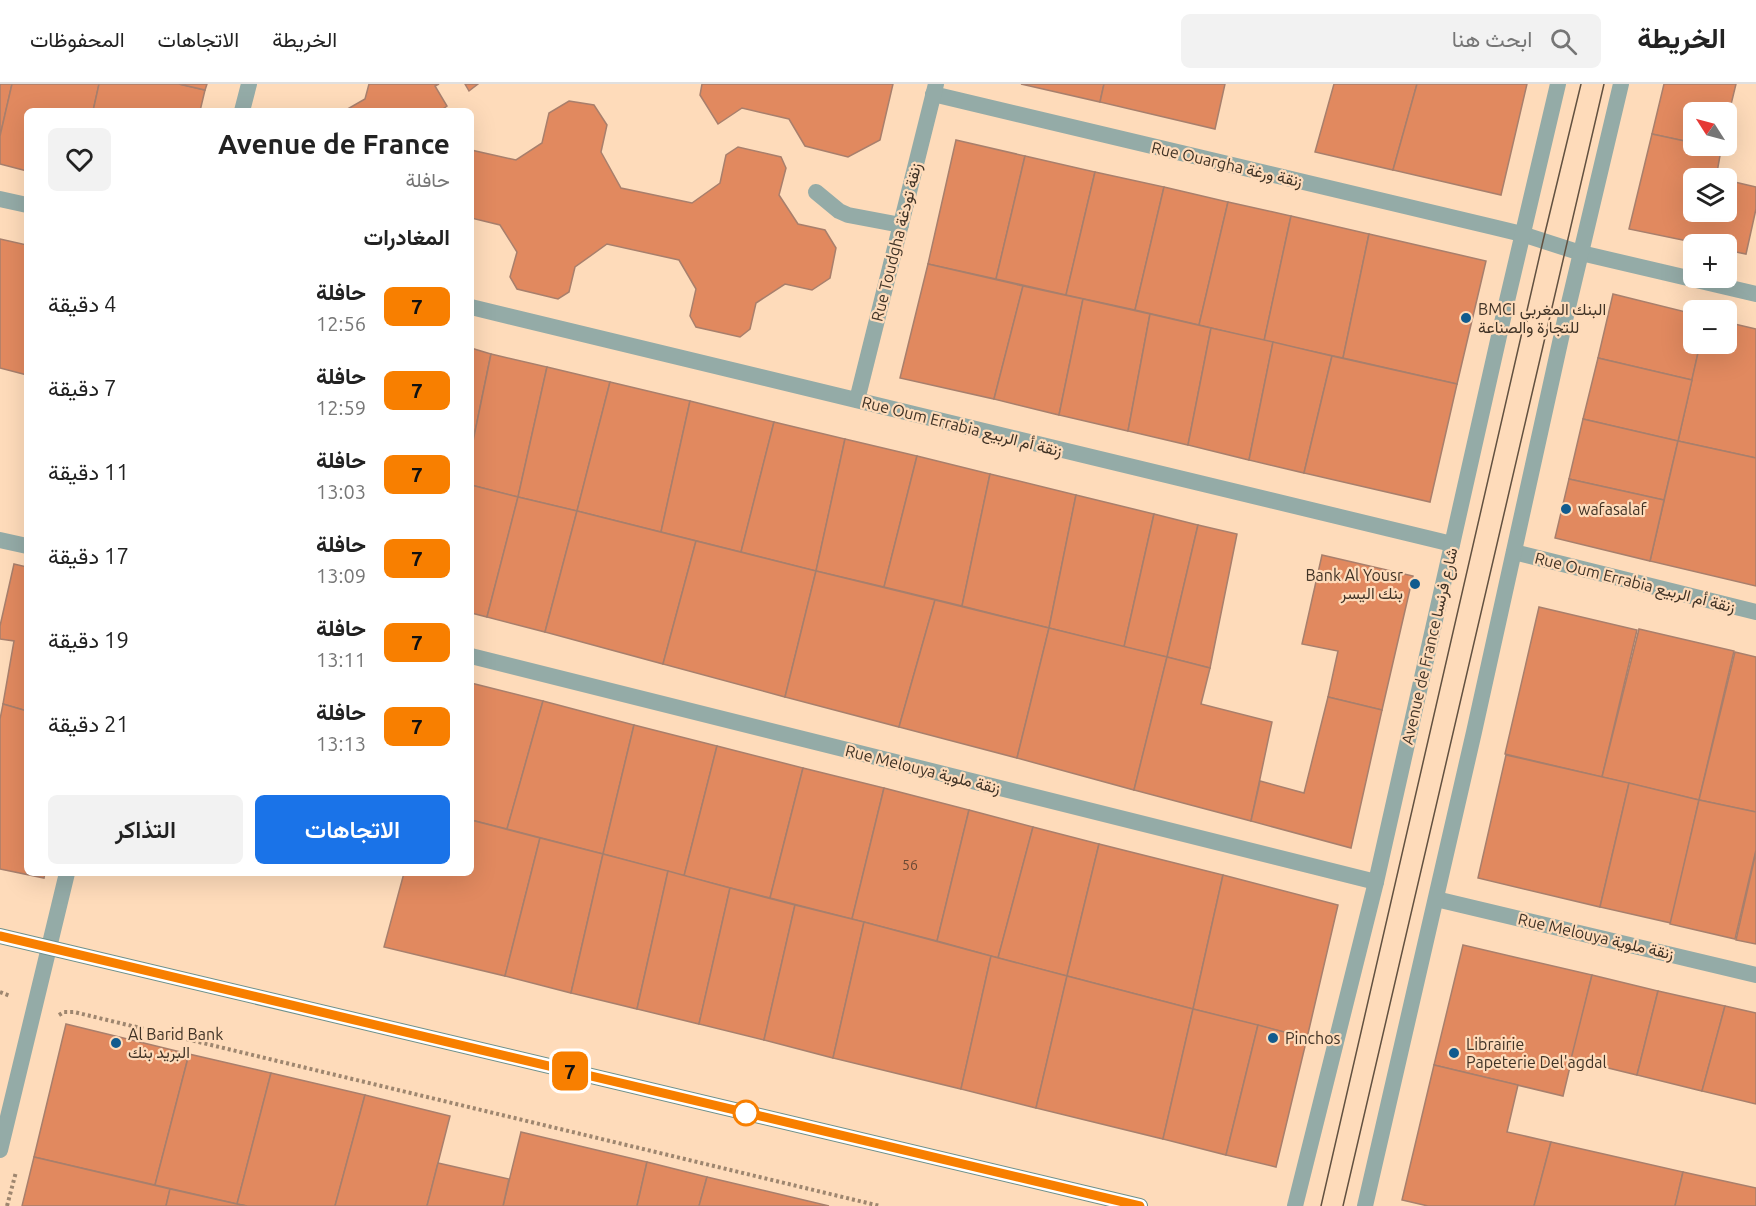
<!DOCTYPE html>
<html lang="ar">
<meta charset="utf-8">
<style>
body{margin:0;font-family:Ubuntu,Vazirmatn,sans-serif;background:#f2f2f2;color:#222;direction:rtl;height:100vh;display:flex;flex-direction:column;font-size:22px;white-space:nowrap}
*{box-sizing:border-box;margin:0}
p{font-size:20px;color:#767676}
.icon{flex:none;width:33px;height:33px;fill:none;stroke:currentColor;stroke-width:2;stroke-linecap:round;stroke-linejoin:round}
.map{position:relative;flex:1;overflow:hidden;direction:ltr}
.sheet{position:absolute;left:24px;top:24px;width:450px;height:768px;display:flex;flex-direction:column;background:#fff;border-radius:9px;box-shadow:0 6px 24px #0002;direction:rtl}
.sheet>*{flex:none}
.badge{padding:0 12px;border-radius:9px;font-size:21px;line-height:39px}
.needle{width:39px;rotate:306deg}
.tools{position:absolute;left:1683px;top:18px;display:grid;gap:12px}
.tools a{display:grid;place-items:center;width:54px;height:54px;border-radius:9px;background:#fff;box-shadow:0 6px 24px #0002;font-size:30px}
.map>.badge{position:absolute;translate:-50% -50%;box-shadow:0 0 0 3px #fff}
h2{padding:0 24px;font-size:22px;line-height:54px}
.round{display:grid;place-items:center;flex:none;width:63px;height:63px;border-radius:9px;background:#f2f2f2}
.headline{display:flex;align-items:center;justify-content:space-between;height:102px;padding:0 24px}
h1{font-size:28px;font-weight:600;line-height:45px}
.action{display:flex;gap:12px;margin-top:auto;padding:12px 24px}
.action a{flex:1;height:69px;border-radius:9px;background:#1a73e8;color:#fff;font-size:24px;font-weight:600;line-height:69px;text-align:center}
.action a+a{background:#f2f2f2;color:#222}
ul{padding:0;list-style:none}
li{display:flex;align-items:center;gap:18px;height:84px;padding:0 24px}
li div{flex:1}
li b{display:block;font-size:22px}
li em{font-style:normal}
li .badge{min-width:66px;font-weight:700;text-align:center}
header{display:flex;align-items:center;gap:36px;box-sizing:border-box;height:84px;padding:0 30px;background:#fff;border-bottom:2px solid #e0e0e0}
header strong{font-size:28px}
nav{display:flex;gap:33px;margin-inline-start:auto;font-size:21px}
.search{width:420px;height:54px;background:#f2f2f2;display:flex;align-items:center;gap:15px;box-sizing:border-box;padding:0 21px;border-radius:9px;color:#767676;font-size:22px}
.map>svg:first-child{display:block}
.building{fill:#e1895f;stroke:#a87f6c;stroke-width:1.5}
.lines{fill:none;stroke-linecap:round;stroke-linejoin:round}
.path{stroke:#9e866f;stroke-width:4;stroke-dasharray:3 3;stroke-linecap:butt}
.service{stroke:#94aba7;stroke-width:16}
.minor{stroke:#94aba7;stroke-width:16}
.tertiary{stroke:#94aba7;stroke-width:16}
.secondary{stroke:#6d908b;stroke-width:16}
.tram{stroke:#625140;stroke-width:1.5}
.line-casing{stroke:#fff;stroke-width:14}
.line{stroke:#f87f00;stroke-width:9}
.poi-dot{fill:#115b8e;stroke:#fedbba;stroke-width:2}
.stop-dot{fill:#fff;stroke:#f87f00;stroke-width:3}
.labels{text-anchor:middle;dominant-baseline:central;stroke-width:4.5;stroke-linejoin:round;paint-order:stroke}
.number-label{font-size:14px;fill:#684834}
.street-label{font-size:16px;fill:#403326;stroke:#fedbba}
.poi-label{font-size:16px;fill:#403326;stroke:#fedbba;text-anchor:start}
</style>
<header>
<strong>الخريطة</strong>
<div class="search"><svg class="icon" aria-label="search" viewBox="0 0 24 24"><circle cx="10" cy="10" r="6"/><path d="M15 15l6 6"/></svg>ابحث هنا</div>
<nav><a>الخريطة</a><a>الاتجاهات</a><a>المحفوظات</a></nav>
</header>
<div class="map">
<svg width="1756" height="1122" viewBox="0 0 1756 1122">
<rect width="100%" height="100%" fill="#fedbba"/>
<g class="building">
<path d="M0 0H12L0 52Z"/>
<path d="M12 0H99L93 27H27V87L0 80V52Z"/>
<path d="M99 0H179L205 6 200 27H93Z"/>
<path d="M179 0H207L205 6Z"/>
<path d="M369 0H439L435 2 447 22 440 27H344L365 15Z"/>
<path d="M465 0H478L469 7Z"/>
<path d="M702 0H893L880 56 848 73 805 62 789 35 742 24 718 40 700 11Z"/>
<path d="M1021 0H1104L1100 18Z"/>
<path d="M1104 0H1225L1215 45 1100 18Z"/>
<path d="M1334 0H1417L1393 86 1315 68Z"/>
<path d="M1417 0H1527L1501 111 1393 86Z"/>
<path d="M1664 0H1736L1726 41V28H1694V59L1652 50Z"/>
<path d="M569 17 594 21 607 41 601 68 621 104 692 119 720 99 726 71 738 63 781 73 786 84 779 111 798 140 825 146 836 164 830 194 812 206 785 200 756 219 750 245 740 253 696 243 690 232 696 205 679 176 607 160 575 183 569 208 558 215 517 205 510 193 517 168 500 141 471 134V66L516 76 542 59 549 29Z"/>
<path d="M1652 50 1694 59V62H1703L1721 66 1716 94H1720H1694V128H1726V96L1756 103V125L1746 170 1726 166V160H1702L1629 145Z"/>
<path d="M956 56 1025 72 996 195 928 180Z"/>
<path d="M1703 62H1722L1721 66Z"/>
<path d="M1025 72 1095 88 1066 211 996 195Z"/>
<path d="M1095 88 1164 103 1135 226 1066 211Z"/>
<path d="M1164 103 1228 118 1199 241 1135 226Z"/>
<path d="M1228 118 1291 132 1264 257 1199 241Z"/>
<path d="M1291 132 1369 150 1343 274 1264 257Z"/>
<path d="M1369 150 1486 177 1457 300 1343 274Z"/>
<path d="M0 155 27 161V291L0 284Z"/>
<path d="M928 180 1023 202 994 315 900 294Z"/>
<path d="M1023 202 1083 215 1059 331 994 315Z"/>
<path d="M1613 210 1694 230V260H1700L1692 296 1598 274Z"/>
<path d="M1083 215 1150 230 1128 347 1059 331Z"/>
<path d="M1150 230 1211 244 1188 361 1128 347Z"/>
<path d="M1726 238 1756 245V374L1678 357 1700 260H1726Z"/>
<path d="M1211 244 1273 258 1249 376 1188 361Z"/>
<path d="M1273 258 1332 272 1304 389 1249 376Z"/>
<path d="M471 264 491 270 471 367Z"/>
<path d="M491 270 547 283 518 413 471 401V367Z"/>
<path d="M1332 272 1457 300 1430 418 1304 389Z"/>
<path d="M1598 274 1692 296 1678 357 1583 335Z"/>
<path d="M547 283 610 298 577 427 518 413Z"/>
<path d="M610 298 690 317 661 448 577 427Z"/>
<path d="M690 317 774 338 741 468 661 448Z"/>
<path d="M1583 335 1678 357 1664 416 1569 395Z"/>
<path d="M774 338 845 355 816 487 741 468Z"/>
<path d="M845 355 917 372 884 503 816 487Z"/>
<path d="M1678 357 1756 374V502L1650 477Z"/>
<path d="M917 372 990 390 962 522 884 503Z"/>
<path d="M990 390 1076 411 1049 544 962 522Z"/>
<path d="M1569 395 1664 416 1650 477 1555 454Z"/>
<path d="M471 401 518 413 487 533 471 529Z"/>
<path d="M1076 411 1154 430 1124 563 1049 544Z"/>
<path d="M518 413 577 427 545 548 487 533Z"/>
<path d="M577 427 696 457 663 580 545 548Z"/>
<path d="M1154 430 1198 441 1167 573 1124 563Z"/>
<path d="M1198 441 1237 450 1210 584 1167 573Z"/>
<path d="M696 457 816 487 785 613 663 580Z"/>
<path d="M1322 471 1413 492 1382 626 1328 613 1338 567 1302 560Z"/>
<path d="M14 480 27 483V627L3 620 14 557 0 555V542Z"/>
<path d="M816 487 935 516 899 643 785 613Z"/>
<path d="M935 516 1049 544 1017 674 899 643Z"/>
<path d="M1539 523 1637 546 1602 693 1505 670Z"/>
<path d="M1049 544 1167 573 1134 706 1017 674Z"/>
<path d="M1639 545 1734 567 1699 716 1602 693Z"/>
<path d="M1735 568 1756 573V728L1699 716Z"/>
<path d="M1167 573 1210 584 1201 620 1272 638 1251 737 1134 706Z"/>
<path d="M471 599 543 617 507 745 471 736Z"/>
<path d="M1328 613 1382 626 1351 764 1251 737 1260 697 1304 709Z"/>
<path d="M543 617 634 641 603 770 507 745Z"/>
<path d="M3 620 27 627V789H45L44 794 0 785V635Z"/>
<path d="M634 641 717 662 684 792 603 770Z"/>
<path d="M717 662 803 684 770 814 684 792Z"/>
<path d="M1506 671 1629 699 1600 823 1478 794Z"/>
<path d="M803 684 884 704 852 835 770 814Z"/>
<path d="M1629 699 1699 716 1671 839 1600 823Z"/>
<path d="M884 704 969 726 937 857 852 835Z"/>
<path d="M1699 716 1756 728V766L1735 855 1670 840Z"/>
<path d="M969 726 1033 743 998 874 937 857Z"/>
<path d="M471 736 540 754 505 892 384 863 404 789H471Z"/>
<path d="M1033 743 1099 760 1067 892 998 874Z"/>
<path d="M540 754 603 770 571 909 505 892Z"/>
<path d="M1099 760 1223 791 1193 925 1067 892Z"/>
<path d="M1756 768V860L1736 856Z"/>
<path d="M603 770 668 787 637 925 571 909Z"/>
<path d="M668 787 730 804 699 940 637 925Z"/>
<path d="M1223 791 1338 821 1307 954 1193 925Z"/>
<path d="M730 804 795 821 764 956 699 940Z"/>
<path d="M795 821 864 838 833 974 764 956Z"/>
<path d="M864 838 991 872 961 1005 833 974Z"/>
<path d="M1463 861 1592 891 1563 1012 1434 981Z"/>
<path d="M991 872 1067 892 1036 1024 961 1005Z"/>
<path d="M1592 891 1658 907 1637 991 1571 975Z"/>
<path d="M1067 892 1193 925 1163 1055 1036 1024Z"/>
<path d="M1658 907 1725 922 1702 1007 1637 991Z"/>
<path d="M1725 922 1756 929V1020L1702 1007Z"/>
<path d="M1193 925 1258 941 1226 1071 1163 1055Z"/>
<path d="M66 940 189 970 155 1101 34 1073Z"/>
<path d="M1258 941 1307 954 1276 1083 1226 1071Z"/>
<path d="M189 970 271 989 237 1120 155 1101Z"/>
<path d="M1434 981 1518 1001 1507 1048 1551 1058 1534 1122H1428L1402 1116Z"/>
<path d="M271 989 365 1011 335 1122H247L237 1120Z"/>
<path d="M365 1011 450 1032 427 1122H335Z"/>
<path d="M521 1048 647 1078 637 1122H503Z"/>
<path d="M1551 1058 1683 1088 1675 1122H1534Z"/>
<path d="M34 1073 170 1105 166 1122H22Z"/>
<path d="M647 1078 707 1093 699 1122H637Z"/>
<path d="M438 1079 509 1095 503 1122H427Z"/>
<path d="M1683 1088 1756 1104V1122H1675Z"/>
<path d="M707 1093 829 1122H699Z"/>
<path d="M170 1105 237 1120 247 1122H166Z"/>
</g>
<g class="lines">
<g class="path">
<path d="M0 908 10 912"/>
<path d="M59 931 64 928H74L880 1122"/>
<path d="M7 1122 16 1088"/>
</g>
<path class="service" d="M816 108 839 127 848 131 901 141"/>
<g class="minor">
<path d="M933 10 1493 143 1522 150 1581 169 1756 210"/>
<path d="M242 27 249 0"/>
<path d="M0 115 27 121"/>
<path d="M471 223 1452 460"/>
<path d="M857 316 936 0"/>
<path d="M0 456 27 462"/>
<path d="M1514 468 1756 528"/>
<path d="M471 572 1376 798"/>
<path d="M1436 815 1756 891"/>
<path d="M0 1066 67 789"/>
</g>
<g class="tertiary">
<path d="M1295 1122 1376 798 1506 221 1558 0"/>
<path d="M1365 1122 1474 648 1565 236 1621 0"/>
</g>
<path class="secondary" d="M0 852 1140 1122"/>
<g class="tram">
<path d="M1321 1122 1543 157 1581 0"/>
<path d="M1343 1122 1604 0"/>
</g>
</g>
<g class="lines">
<g class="line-casing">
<path id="line" d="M0 852 1140 1122"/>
</g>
<use href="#line" class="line"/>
</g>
<g class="poi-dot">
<circle cx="1466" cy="234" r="6"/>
<circle cx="1566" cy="425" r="6"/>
<circle cx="1415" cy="500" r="6"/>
<circle cx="1273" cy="954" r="6"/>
<circle cx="116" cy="959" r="6"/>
<circle cx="1454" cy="969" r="6"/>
</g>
<circle class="stop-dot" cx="746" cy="1029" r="12"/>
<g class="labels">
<g class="number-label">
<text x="910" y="781">56</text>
</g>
<g class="street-label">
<text transform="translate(1227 80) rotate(13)">Rue Ouargha زنقة ورغة</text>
<text transform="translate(896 158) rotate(-76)">Rue Toudgha زنقة تودغة</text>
<text transform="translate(962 342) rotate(14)">Rue Oum Errabia زنقة أم الربيع</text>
<text transform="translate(1635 498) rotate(14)">Rue Oum Errabia زنقة أم الربيع</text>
<text transform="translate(1429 562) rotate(-77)">Avenue de France شارع فرنسا</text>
<text transform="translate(923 685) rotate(14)">Rue Melouya زنقة ملوية</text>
<text transform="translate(1596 852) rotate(13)">Rue Melouya زنقة ملوية</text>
</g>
<g class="poi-label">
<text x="1478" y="225">BMCI البنك المغربي<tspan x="1478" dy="18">للتجارة والصناعة</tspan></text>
<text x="1578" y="425">wafasalaf</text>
<text x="1403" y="491" text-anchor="end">Bank Al Yousr<tspan x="1403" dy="18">بنك اليسر</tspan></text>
<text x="128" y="950">Al Barid Bank<tspan x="128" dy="18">البريد بنك</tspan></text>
<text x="1285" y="954">Pinchos</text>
<text x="1466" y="960">Librairie<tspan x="1466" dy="18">Papeterie Del'agdal</tspan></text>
</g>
</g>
</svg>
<div class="tools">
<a><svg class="needle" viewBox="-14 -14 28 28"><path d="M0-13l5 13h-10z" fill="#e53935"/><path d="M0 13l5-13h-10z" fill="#767676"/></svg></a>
<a><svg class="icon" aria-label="layers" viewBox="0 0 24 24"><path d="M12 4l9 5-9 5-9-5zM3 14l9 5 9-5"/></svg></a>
<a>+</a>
<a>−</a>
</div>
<b class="badge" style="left:570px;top:987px;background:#f87f00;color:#111">7</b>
<section class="sheet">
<div class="headline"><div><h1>Avenue de France</h1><p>حافلة</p></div><a class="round"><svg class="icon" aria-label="heart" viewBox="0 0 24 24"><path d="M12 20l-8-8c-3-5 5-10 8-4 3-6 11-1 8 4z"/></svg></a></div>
<h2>المغادرات</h2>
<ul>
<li><span class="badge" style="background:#f87f00;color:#111">7</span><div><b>حافلة</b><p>12:56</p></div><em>4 دقيقة</em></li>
<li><span class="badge" style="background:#f87f00;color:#111">7</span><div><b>حافلة</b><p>12:59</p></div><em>7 دقيقة</em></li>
<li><span class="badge" style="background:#f87f00;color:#111">7</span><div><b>حافلة</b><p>13:03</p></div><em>11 دقيقة</em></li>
<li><span class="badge" style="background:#f87f00;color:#111">7</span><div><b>حافلة</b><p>13:09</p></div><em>17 دقيقة</em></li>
<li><span class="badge" style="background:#f87f00;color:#111">7</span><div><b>حافلة</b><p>13:11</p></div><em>19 دقيقة</em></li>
<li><span class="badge" style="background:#f87f00;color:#111">7</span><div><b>حافلة</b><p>13:13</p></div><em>21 دقيقة</em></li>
</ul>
<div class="action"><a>الاتجاهات</a><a>التذاكر</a></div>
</section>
</div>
